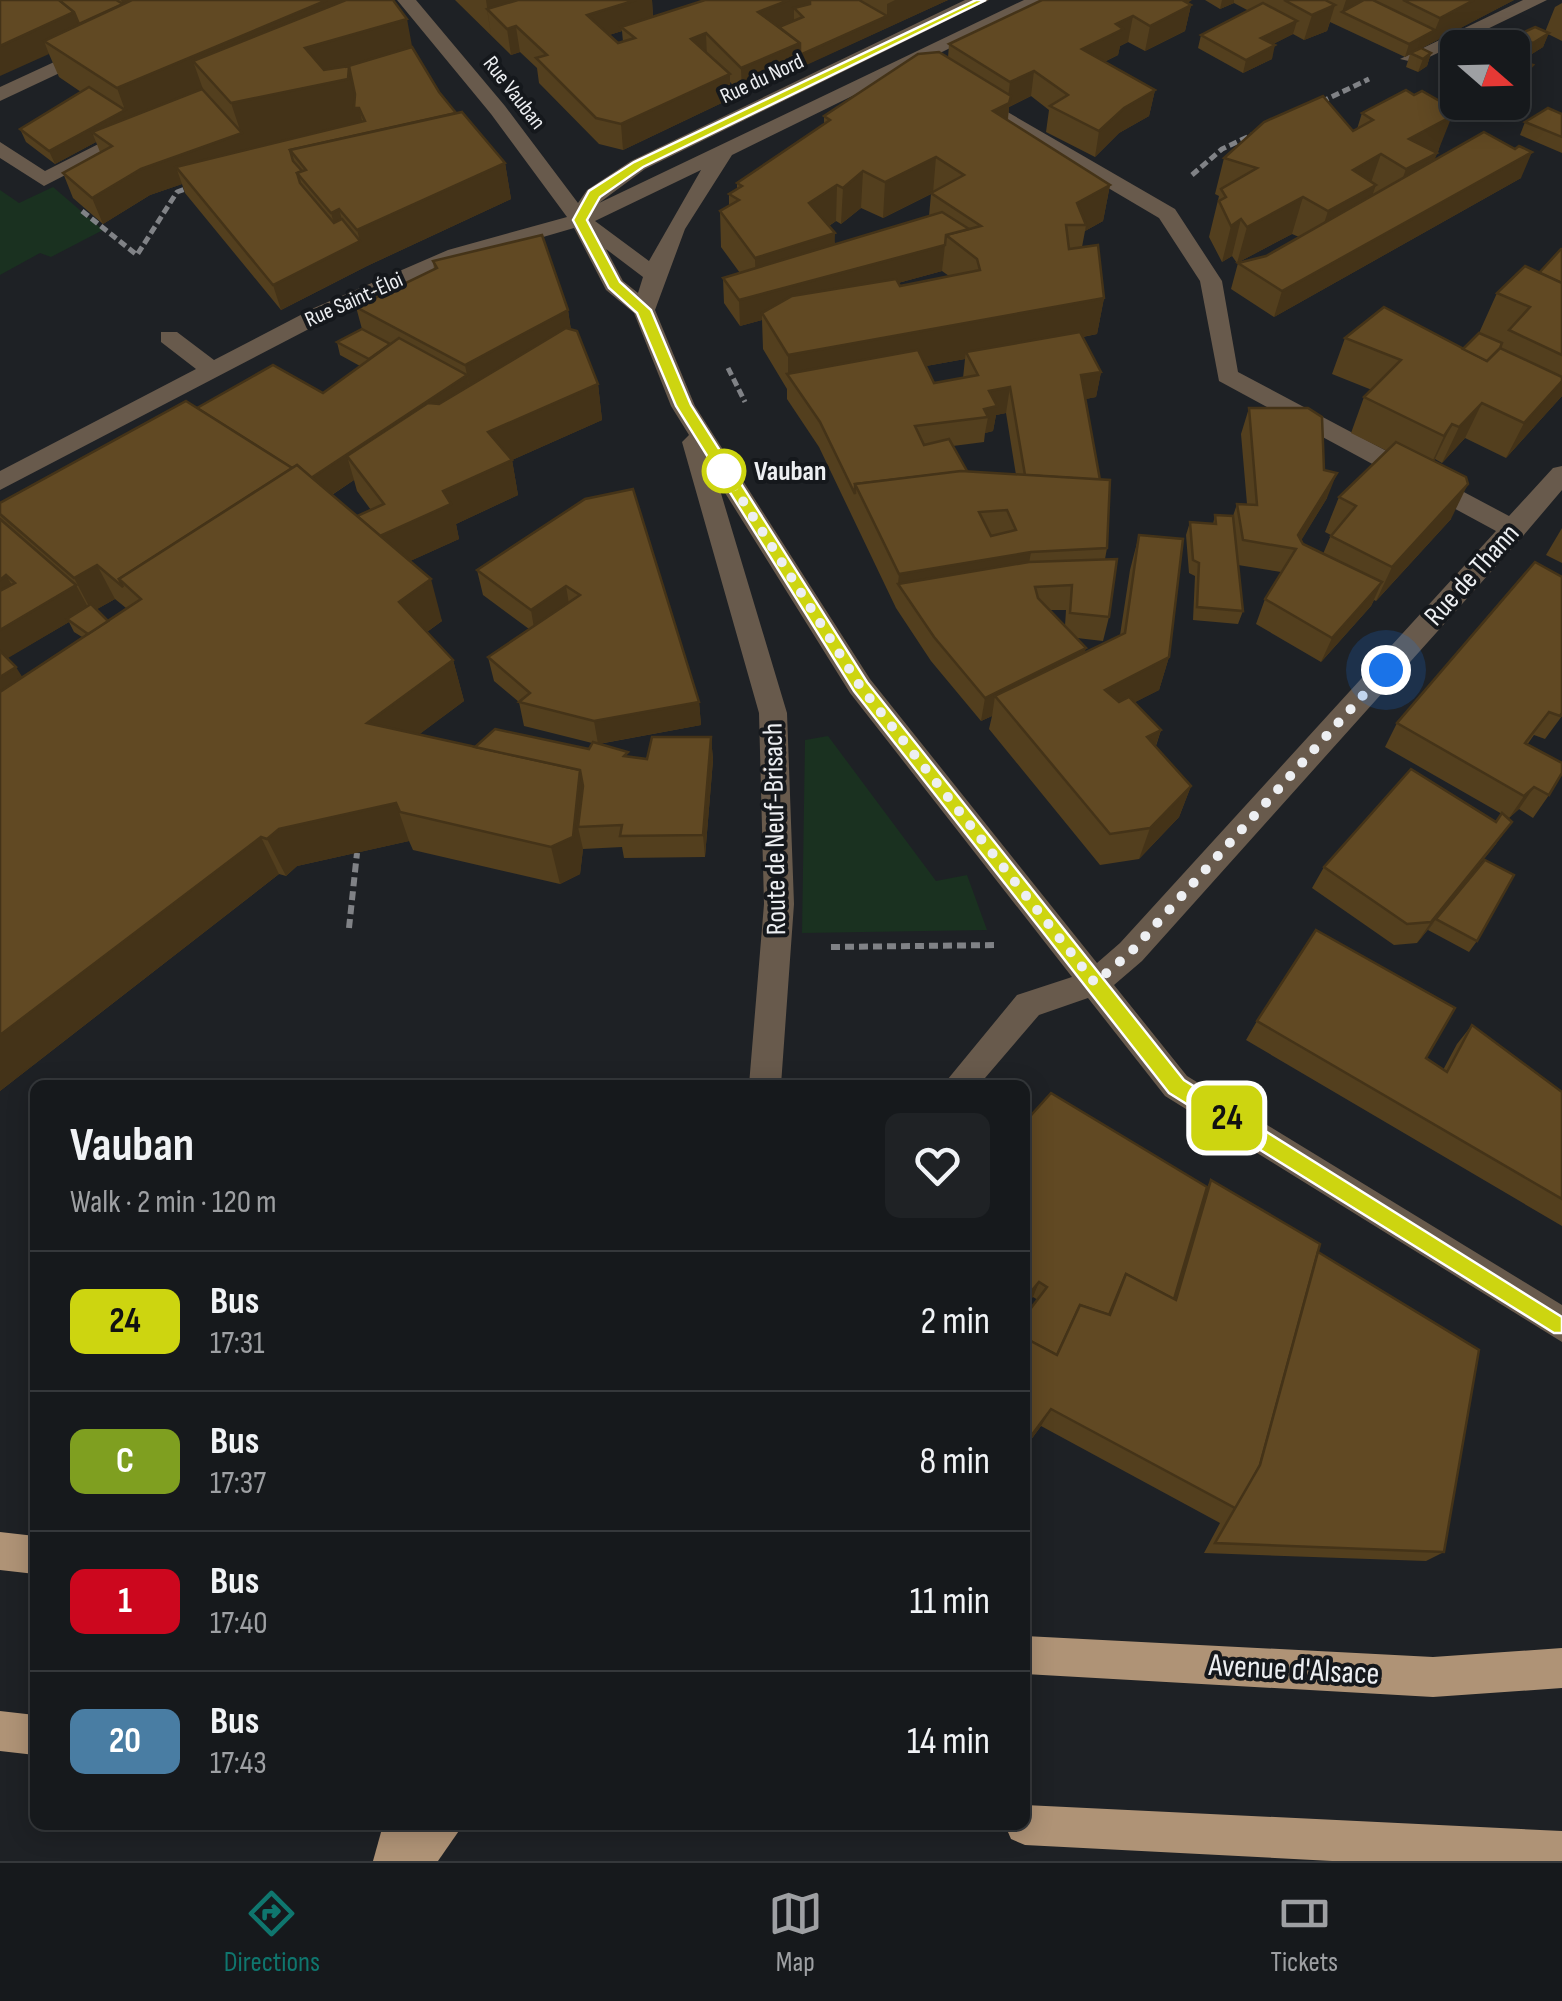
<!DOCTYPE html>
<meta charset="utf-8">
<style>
body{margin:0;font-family:"Sofia Sans Condensed",sans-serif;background:#1f2225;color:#f1f3f6;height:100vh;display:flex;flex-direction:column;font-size:38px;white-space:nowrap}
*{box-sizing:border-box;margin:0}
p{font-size:32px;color:#9ea0a3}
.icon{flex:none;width:55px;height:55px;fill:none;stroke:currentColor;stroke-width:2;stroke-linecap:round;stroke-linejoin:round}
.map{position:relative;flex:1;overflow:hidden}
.details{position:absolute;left:30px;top:1080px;width:1000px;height:750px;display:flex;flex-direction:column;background:#16191c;border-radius:15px;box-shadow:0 5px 25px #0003,0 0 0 2px #35383b}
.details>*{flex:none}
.badge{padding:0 20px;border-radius:15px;font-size:35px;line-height:65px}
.needle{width:65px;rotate:110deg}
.controls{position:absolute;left:1440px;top:30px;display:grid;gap:20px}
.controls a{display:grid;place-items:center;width:90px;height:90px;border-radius:15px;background:#16191c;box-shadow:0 5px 25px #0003,0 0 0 2px #35383b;font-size:50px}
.you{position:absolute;width:50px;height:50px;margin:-25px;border:8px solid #fff;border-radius:50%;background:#1a73e8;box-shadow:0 0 0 15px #1a73e833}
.map>.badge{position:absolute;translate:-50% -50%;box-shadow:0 0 0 5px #fff}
.round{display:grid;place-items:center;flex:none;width:105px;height:105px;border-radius:15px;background:#1f2225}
.head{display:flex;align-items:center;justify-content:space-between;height:170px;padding:0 40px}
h1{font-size:48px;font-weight:700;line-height:75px}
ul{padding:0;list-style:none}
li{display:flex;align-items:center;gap:30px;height:140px;padding:0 40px;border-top:2px solid #35383b}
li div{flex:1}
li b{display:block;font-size:38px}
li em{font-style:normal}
li .badge{min-width:110px;font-weight:700;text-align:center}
.dock{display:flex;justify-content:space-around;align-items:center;height:140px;border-top:2px solid #35383b;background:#16191c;font-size:28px;color:#9ea0a3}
.dock a{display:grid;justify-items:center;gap:5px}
.dock .active{color:#0f766e}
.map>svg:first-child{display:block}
.green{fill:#1a3120}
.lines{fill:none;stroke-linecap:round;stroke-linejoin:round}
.path-far1{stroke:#808286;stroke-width:5;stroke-dasharray:8 4;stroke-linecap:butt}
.path{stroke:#808286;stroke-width:6;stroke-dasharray:9 5;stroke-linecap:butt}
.minor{fill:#685a4c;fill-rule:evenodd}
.major{fill:#af9376;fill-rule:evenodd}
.wall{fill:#533f1e;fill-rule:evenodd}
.shaded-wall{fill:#443318}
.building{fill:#614923;stroke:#443318;stroke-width:2.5;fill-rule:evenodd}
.line{fill:#cdd510;stroke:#fff;stroke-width:2.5}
.walk{stroke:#edeff2;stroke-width:10;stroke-dasharray:0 18}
.stop-dot{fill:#fff;stroke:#cdd510;stroke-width:5}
.labels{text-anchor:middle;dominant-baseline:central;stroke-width:8;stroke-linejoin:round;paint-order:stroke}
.far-street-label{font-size:22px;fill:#edeff2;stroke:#15181c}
.stop-label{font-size:28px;font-weight:bold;fill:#edeff2;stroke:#15181c;text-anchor:start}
.street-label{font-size:28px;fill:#edeff2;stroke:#15181c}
.near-street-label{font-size:32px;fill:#edeff2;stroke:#15181c}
</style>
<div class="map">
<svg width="1562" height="1861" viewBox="0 0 1562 1861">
<rect width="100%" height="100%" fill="#1e2125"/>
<g class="green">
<path d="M53 187 103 230 51 257 40 253 0 275V190L19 203Z"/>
<path d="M828 736 936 881 967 875 987 930 802 933 805 740Z"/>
</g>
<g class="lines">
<g class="path-far1">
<path d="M1321 102 1369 79"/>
<path d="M1192 175 1222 149 1256 133"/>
<path d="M82 211 137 255 177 192 188 188"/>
<path d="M728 368 745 402"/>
</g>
<g class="path">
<path d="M349 928 357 853"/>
<path d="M831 947 999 945"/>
</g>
<g class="minor">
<path d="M397 0H416L505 106 578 203 587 190 631 161 965 0H989L645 169 599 203 1024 0H1048L732 155 685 229 655 310 695 406 870 679 1097 963 1120 943 1496 531 1219 381 1200 281 1159 218 978 111V103H992L1175 209 1222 281 1238 372 1509 516 1553 468 1562 466V490L1523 536 1142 961 1114 985 1187 1076 1562 1305V1342L1165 1096 1088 998 1039 1015 979 1085H943L1017 995 1072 977 850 693 717 480 787 713 794 904 781 1085H749L764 904 759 713 682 442 689 435 671 406 634 313 606 290 574 228 464 260 330 318 0 490V471L196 369 161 342V332H177L214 360 314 308 448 250 567 217 491 114ZM701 170 649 261 595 221ZM606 249 643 277 638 293 623 281Z"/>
<path d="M1523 0H1547L1417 63 1400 59Z"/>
<path d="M91 45 101 51 98 55 0 101V87Z"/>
<path d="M136 125 143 127V135L44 186 0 158V142L45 171Z"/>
</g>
<g class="major">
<path d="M0 1532 35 1536V1574L0 1570Z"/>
<path d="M1025 1636 1433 1657 1562 1648V1688L1433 1697 1025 1674Z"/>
<path d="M0 1711 35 1715V1755L0 1751Z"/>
<path d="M1025 1805 1562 1831V1861H1332L1025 1845 1011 1839 1005 1825H1025Z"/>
<path d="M383 1825H463L438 1861H373Z"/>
</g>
</g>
<g class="wall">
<path d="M0 0H393L412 47 439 92 456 113 505 163 511 199 367 266 281 310 185 193 182 184 150 195 103 224 73 198 63 173 100 152 96 142 55 164 26 142 20 129 81 92 59 77 49 54Z"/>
<path d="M455 0H652L653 17 705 0H948L742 94 730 82V99L623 150 599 144 539 83 537 68 520 52 511 55ZM622 31 623 42 618 43 609 35Z"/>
<path d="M1205 0H1514L1422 48 1431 53 1427 66 1418 72 1406 67 1410 54 1405 57 1330 22 1327 31 1304 40 1293 34 1273 44 1272 59 1243 73 1198 48 1201 35 1249 11 1234 3 1220 9Z"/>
<path d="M1189 2 1188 4 1191 5 1185 31 1145 51 1128 42 1120 46 1118 55 1104 62 1155 90 1149 116 1119 133 1095 157 1046 132 1049 110 1031 96 1009 107 1008 120 1110 185 1103 221 1085 231 1082 247 1104 298 1097 334 1083 337 1101 372 1096 397 1085 399 1107 548 1105 559 1109 617 1103 641 1077 638 1084 653 1120 635 1130 570 1139 535 1169 657 1159 690 1135 702 1161 730 1156 746 1191 786 1179 817 1139 859 1100 865 989 729 992 716 981 721 931 661 896 608 819 447 787 399V389L763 349 762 320 740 326 724 303 723 278 740 273 721 247 720 211 729 206V194L737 189V183L824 124V116L948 58 949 44ZM931 194 929 216 835 244 829 226 836 221 841 224 861 208 883 218ZM942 271 949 276 900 286 898 283ZM965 359 963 378 934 383 926 366ZM1006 413 1016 475 967 471 953 446 984 442 985 433 993 431 996 415ZM1050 610H1066L1065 626Z"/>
<path d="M1562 3V41L1548 34 1543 47 1527 57 1512 50V48L1516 36 1545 32 1555 7Z"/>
<path d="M1458 64 1457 87 1442 83 1446 69Z"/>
<path d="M1414 95 1450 107 1438 152 1433 161 1521 178 1274 317 1231 289 1238 263 1266 256 1299 237 1292 234 1237 263 1232 256 1222 262 1209 237 1219 196 1215 194 1224 158 1353 131 1357 129 1362 113Z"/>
<path d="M1562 114V153L1520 135 1525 122Z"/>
<path d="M1562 249V396L1506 458 1465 438 1442 463 1435 459 1434 461 1451 519 1376 601 1374 600 1371 606 1321 662 1256 624 1265 599 1281 572 1238 565 1243 611 1238 624 1193 620 1195 576 1189 573 1186 535 1190 522 1213 524 1215 515 1233 516 1237 504H1247L1241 434 1249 408 1324 470 1327 498 1301 540 1303 544 1323 554 1331 535 1325 532 1339 497 1387 451 1351 433 1364 397 1372 390 1332 374 1345 338 1463 349 1479 333 1497 293 1539 273Z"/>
<path d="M433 261 568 310 571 330 598 384 602 420 512 460 518 495 456 524 459 539 410 561 442 621 427 632 453 660 464 701 418 735 475 747 589 749 592 743 524 726 519 702 494 681 488 657 529 629 483 595 477 570 585 499 699 702 701 725 599 744 629 757 647 759 711 737 713 760 705 857 624 858 622 847 583 849 580 874 560 884 413 850 409 841 297 866 286 876 279 874 0 1091V503L197 408 323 393 360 366 340 355 337 342 362 329 356 307 434 269ZM354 480 357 491 371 510 357 516 332 495ZM115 599 126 608 108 621 97 609ZM69 622 74 632 82 637 22 677 7 658Z"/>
<path d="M1562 528V563L1546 555Z"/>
<path d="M1535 562 1562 716 1545 739 1534 735 1527 745 1549 795 1533 818 1519 809 1509 818 1506 816 1496 844 1443 910 1477 941 1469 952 1428 930 1435 921 1417 943 1394 945 1312 888 1324 867 1496 822 1502 814 1385 747 1397 723Z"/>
<path d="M1257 1021 1426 1058 1443 1070 1457 1044 1472 1025 1562 1092V1226L1246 1040Z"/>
<path d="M1025 1122 1207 1187 1211 1180 1318 1252 1444 1552 1426 1561 1204 1553 1220 1523 1041 1426 1025 1448V1316L1038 1300 1033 1297Z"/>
</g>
<g class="shaded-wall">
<path d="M121 0H166L44 41 49 54 0 76V46L74 12 123 4Z"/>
<path d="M327 0H371L407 19 417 73 355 91 365 133 176 167 182 184 150 195 103 224 92 198 141 169 241 133 231 103 193 61 204 92 92 132 96 142 55 164 49 151 125 110 117 88Z"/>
<path d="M486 0H534L537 21 516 27 520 52 511 55 507 29 487 9 491 35Z"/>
<path d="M636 0H652L653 21 621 27 622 31 590 41 587 15Z"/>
<path d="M789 0H810V17H803L794 8V21L768 33 758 12Z"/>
<path d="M895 0H948L800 68V55L887 16V4Z"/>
<path d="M1174 0H1192L1189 2 1188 7 1191 5 1185 31 1145 51 1150 26Z"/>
<path d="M1222 0H1234V3L1220 9Z"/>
<path d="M1346 0H1368L1342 12Z"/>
<path d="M1474 0H1514L1405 57 1409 44 1435 30 1440 18Z"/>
<path d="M1335 5 1327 31 1304 40 1312 15Z"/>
<path d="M1133 16 1128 42 1120 46 1118 55 1078 75 1082 49 1116 24Z"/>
<path d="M1297 21 1293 34 1258 52 1261 38Z"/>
<path d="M706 33 707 58 691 39Z"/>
<path d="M1549 33 1543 47 1527 57 1533 43Z"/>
<path d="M800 43V68L742 94 741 68Z"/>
<path d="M1275 45 1272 59 1243 73 1246 60Z"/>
<path d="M1431 53 1427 66 1418 72 1423 59Z"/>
<path d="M1533 65 1528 79 1512 92V84Z"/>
<path d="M1034 71 1031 96 1009 107 1006 132 993 111 1007 104 1010 82Z"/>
<path d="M730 74V99L623 150 621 124Z"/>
<path d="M1155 90 1149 116 1119 133 1095 157 1099 131 1124 108Z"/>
<path d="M1450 107 1446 119 1452 116 1423 189 1393 205 1406 169 1409 139Z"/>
<path d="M1532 152 1521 178 1274 317 1282 291Z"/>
<path d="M1381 154 1369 188 1376 185 1363 221 1316 248 1328 211 1353 170Z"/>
<path d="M936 157 933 193 883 218 885 182Z"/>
<path d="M505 163 511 199 367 266 281 310 273 285 360 241 357 230Z"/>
<path d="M863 171 861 208 841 224 843 188Z"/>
<path d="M837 185 836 221 808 239 809 203Z"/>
<path d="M1110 185 1103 221 1085 231 1086 225 1077 203Z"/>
<path d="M1303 197 1292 234 1237 263 1247 227Z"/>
<path d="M339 209 349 245 341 249 331 213Z"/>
<path d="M1241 219 1232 256 1222 262 1231 226Z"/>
<path d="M835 233 834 270 756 294 755 258Z"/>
<path d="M945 245 942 271 766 319 762 313V320L740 326 739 300Z"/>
<path d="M1104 298 1097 334 969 358 966 352 965 359 798 389 788 375V355Z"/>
<path d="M568 310 573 346 472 401 465 365Z"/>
<path d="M1101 372 1096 397 1076 401 1081 375Z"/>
<path d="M467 375 472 401 347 456 354 480 149 615 141 599 126 585Z"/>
<path d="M1562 381V396L1506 458 1524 423Z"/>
<path d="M598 384 602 420 512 460 518 495 456 524 459 539 386 572 376 538 443 491 488 432Z"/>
<path d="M1010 387 1006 413 996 415 993 431 985 433 988 417H983L989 391Z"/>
<path d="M1482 403 1465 438 1442 463 1459 427Z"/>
<path d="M1452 424 1435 459 1428 471 1444 436Z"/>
<path d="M1337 473 1327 498 1296 549 1298 535Z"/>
<path d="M1468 484 1451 519 1376 601 1392 567Z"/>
<path d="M1031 552 1025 586 898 584 899 574Z"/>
<path d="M97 565 115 599 92 612 74 578Z"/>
<path d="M6 575 21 600 0 614V580Z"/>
<path d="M431 579 442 621 411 643 399 602Z"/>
<path d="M1382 582 1371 606 1321 662 1332 638Z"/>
<path d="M76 585 89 609 67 619 69 622 3 661 0 657V630Z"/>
<path d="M566 586 570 610 535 634 531 610Z"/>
<path d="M1086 648 1080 671 995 696 992 716 981 721 985 698Z"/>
<path d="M1169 657 1159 690 1096 722 1105 690Z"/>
<path d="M453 660 464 701 381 763 367 723Z"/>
<path d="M16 667 31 691 0 698V677Z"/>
<path d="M699 702 701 725 598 744 594 721Z"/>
<path d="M1161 730 1150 762 1147 737Z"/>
<path d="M711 737 713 760 705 857 703 835Z"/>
<path d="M580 770 587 808 578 827 583 849 580 874 560 884 551 847Z"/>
<path d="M1191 786 1179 817 1139 859 1150 828Z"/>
<path d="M1534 787 1519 809 1509 818 1524 796Z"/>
<path d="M396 803 409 841 297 866 286 876 267 839 279 829Z"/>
<path d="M1512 822 1496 844 1417 943 1431 922Z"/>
<path d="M261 837 279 874 0 1091V1035Z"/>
<path d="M1039 1282 1033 1297 1025 1307V1299Z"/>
<path d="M1051 1409 1041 1426 1025 1448V1444Z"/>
</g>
<g class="building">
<path d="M0 0H59L74 12 0 46Z"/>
<path d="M59 0H116L123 4 79 24 74 12Z"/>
<path d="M132 0H327L117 88 44 41Z"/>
<path d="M346 0H393L407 19 305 48 324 70 349 66 348 79 231 103 193 61Z"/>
<path d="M518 0H636L587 15 618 43 635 38 621 27 705 0H789L758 12 800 43 741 68 706 33 691 39 730 74 621 124 596 118 536 58 547 55 516 26 507 29 487 9Z"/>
<path d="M810 0H859L887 16 800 55V43L779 27 803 17 794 8 810 4Z"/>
<path d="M1042 0H1182L1191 5 1150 26 1133 16 1116 24 1123 29 1082 49 1155 90 1124 108 1099 131 1050 106 1068 95 1034 71 1010 82 949 44Z"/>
<path d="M1284 0H1325L1335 5 1312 15Z"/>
<path d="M1364 0H1373L1435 30 1409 44 1342 12Z"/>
<path d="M1403 0H1474L1440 18Z"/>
<path d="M1263 3 1297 21 1261 38 1275 45 1246 60 1201 35Z"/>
<path d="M1535 27 1549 33 1533 43 1516 36Z"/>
<path d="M412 47 439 92 456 113 290 150 293 161 302 171 297 173 300 183 334 223 342 219 360 241 273 285 176 167 365 121 359 108H354L355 94 349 66 345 67Z"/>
<path d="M1421 48 1431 53 1423 59 1410 53Z"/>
<path d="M939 52 1011 96 1009 103 993 111 1110 185 1077 203 1086 225H1066L1069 249 1098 245 1104 298 788 355 762 313 792 296 896 279 900 286 980 270 977 259 946 235 981 226 931 193 964 175 936 157 885 182 863 171 843 188 837 185 809 203 835 233 755 258 720 211 739 200 729 194 742 186 737 183 830 120 824 116 918 54Z"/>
<path d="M1512 57 1533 65 1512 84Z"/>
<path d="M1454 62 1458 64V72L1446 69Z"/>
<path d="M89 87 125 110 49 151 20 129Z"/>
<path d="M202 89 242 133 141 169 92 198 63 173 112 146 92 132Z"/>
<path d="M1406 90 1414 95 1422 91 1450 107 1444 111 1452 116 1409 139 1437 153 1406 169 1381 154 1353 170 1376 185 1328 211 1303 197 1247 227 1241 219 1231 226 1219 201 1226 197 1221 189 1257 168 1224 158 1264 122 1323 96 1353 131 1373 120 1362 113Z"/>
<path d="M1548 108 1562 114V137L1525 122Z"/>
<path d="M462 112 505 163 357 230 339 209 331 213 297 173 306 170 290 150Z"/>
<path d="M1484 132 1515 149 1519 146 1532 152 1282 291 1238 263 1266 256Z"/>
<path d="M942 212 969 229 946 235 945 245 739 300 723 278Z"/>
<path d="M542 235 568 310 465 365 356 307 437 268 433 261Z"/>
<path d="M1561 249H1562V283L1539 273Z"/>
<path d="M1525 266 1562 283V355L1509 330 1530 307 1497 293Z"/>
<path d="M1384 307 1487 361 1500 348 1562 377V381L1524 423 1482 403 1459 427 1452 424 1444 436 1364 397 1401 360 1345 338Z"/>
<path d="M566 328 577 331 598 384 488 432 512 460 443 491 451 504 380 536 357 516 384 504 347 456 428 403 439 404Z"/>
<path d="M362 329 390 344 369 359 337 342Z"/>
<path d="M1080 332 1101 372 1081 375 1100 480 1025 475 1010 387 989 391 997 406 984 409 988 417 915 426 924 445 949 439 967 471 855 484V494L820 422 787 374 918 350 934 383 978 375 966 352Z"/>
<path d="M1479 333 1502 343 1500 348 1487 361 1463 349Z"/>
<path d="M399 338 467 375 311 478 297 465 292 468 197 408 273 365 323 393Z"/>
<path d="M186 401 292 468 119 579 123 587 97 565 74 578 0 514V503Z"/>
<path d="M1249 408H1308L1322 417 1324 470 1337 473 1298 535 1303 544 1382 582 1332 638 1265 599 1296 549 1243 540 1237 504 1257 505Z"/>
<path d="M1396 442 1466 477 1468 484 1392 567 1331 536 1356 506 1339 497Z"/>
<path d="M297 465 431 579 399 602 453 660 367 723 580 770 573 837 551 847 400 812 396 803 279 829 267 839 261 837 0 1035V692L141 599 119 579Z"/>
<path d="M961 471 1110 480 1107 548 1031 552 899 574 855 484ZM1007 510 1016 530 991 536 979 512Z"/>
<path d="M633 489 699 702 594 721 519 702 530 693 488 657 580 595 566 586 531 610 477 570 585 499Z"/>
<path d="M1215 515 1233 516 1243 611 1197 607 1199 563 1193 560 1190 522 1216 524Z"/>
<path d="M0 519 76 585 0 630V591L15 583 6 575 0 580Z"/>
<path d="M1139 535 1183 539 1169 657 1105 690 1119 702 1129 697 1161 730 1147 737 1191 786 1150 828 1110 834 995 696 1125 633Z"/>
<path d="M1117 559 1109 617 1070 613 1072 585 1035 587 1038 598 1086 648 985 698 934 637 898 584 1029 562Z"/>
<path d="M1535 562 1562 577V713L1560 716 1549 712 1525 743 1562 763V773L1549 795 1534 787 1524 796 1397 723Z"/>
<path d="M91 604 108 621 88 634 67 619Z"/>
<path d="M0 651 16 667 0 677Z"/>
<path d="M495 729 589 749 593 742 628 752 624 756 647 759 652 737H711L703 835 620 836 622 825 578 827 583 786 580 770 475 747Z"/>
<path d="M1411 769 1496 822 1502 813 1512 822 1431 922 1407 924 1324 867Z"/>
<path d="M1485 860 1514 875 1477 941 1436 919Z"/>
<path d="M1316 930 1455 1008 1426 1058 1447 1072 1472 1025 1562 1092V1199L1257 1021Z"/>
<path d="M1051 1093 1207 1187 1174 1299 1126 1274 1109 1315 1080 1305 1057 1355 1025 1338V1316L1047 1287 1039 1282 1025 1299V1122Z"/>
<path d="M1211 1180 1320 1244 1260 1465 1237 1509 1051 1409 1025 1444V1338L1057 1355 1080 1305 1110 1315 1126 1274 1176 1300Z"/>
<path d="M1318 1252 1479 1350 1444 1552 1215 1543 1260 1465Z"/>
</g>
<path class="line" d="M976 0H986L643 167 600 197 587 220 620 282 651 310 691 405 867 682 1184 1080 1562 1317V1333H1554L1169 1093 854 691 676 406 637 313 609 288 573 220 589 191 634 162Z"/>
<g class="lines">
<path class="walk" d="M724 471 860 686 1095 983 1131 952 1386 670"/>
</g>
<circle class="stop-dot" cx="724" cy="471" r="20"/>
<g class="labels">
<g class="far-street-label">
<text transform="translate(762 79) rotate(-25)">Rue du Nord</text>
<text transform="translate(514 93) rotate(52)">Rue Vauban</text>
<text transform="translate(354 300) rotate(-24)">Rue Saint-Éloi</text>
</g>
<g class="stop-label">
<text x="754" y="471">Vauban</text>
</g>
<g class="street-label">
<text transform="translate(1472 575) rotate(-48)">Rue de Thann</text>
<text transform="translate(775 829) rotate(-91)">Route de Neuf-Brisach</text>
</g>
<g class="near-street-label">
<text transform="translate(1294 1670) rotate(3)">Avenue d'Alsace</text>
</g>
</g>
</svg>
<div class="controls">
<a><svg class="needle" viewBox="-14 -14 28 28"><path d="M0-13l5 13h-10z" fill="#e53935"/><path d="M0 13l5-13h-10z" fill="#9ea0a3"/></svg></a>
</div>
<div class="you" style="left:1386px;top:670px"></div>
<b class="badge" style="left:1227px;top:1118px;background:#cdd510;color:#111">24</b>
<section class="details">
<div class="head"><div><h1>Vauban</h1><p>Walk · 2 min · 120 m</p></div><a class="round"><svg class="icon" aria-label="heart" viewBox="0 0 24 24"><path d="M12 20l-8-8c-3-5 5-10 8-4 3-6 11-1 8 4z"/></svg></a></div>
<ul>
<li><span class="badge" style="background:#cdd510;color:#111">24</span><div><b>Bus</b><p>17:31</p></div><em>2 min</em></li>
<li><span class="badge" style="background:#7f9f20;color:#fff">C</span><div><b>Bus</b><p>17:37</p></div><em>8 min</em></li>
<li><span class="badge" style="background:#cc071e;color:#fff">1</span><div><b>Bus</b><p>17:40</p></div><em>11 min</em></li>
<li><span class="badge" style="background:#497da3;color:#fff">20</span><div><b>Bus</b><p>17:43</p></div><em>14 min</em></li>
</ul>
</section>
</div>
<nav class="dock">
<a class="active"><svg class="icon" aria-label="directions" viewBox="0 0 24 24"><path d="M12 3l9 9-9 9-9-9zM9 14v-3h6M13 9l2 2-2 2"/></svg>Directions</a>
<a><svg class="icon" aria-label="map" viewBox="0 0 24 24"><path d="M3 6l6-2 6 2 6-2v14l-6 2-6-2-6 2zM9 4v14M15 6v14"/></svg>Map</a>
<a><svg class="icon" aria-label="tickets" viewBox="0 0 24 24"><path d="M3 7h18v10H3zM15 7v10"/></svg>Tickets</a>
</nav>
